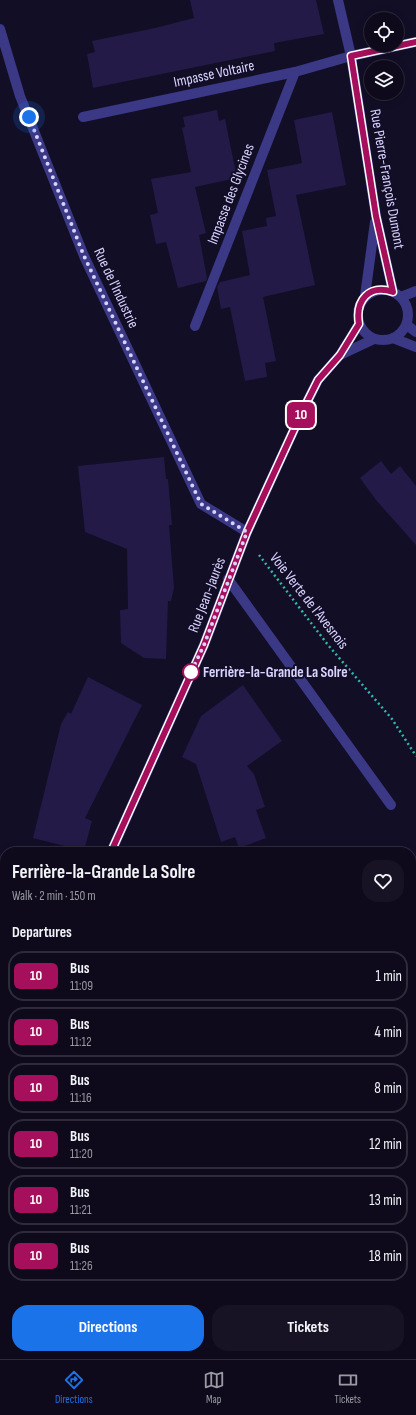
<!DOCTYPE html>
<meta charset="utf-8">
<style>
body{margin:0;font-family:"Sofia Sans Condensed",sans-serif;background:#171325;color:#f1f3f6;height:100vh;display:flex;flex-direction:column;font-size:15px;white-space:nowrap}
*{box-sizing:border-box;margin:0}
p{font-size:13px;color:#9b9aa3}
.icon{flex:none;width:22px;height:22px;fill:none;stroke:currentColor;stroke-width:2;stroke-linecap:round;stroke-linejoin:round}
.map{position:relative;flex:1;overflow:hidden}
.details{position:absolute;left:0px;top:847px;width:416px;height:512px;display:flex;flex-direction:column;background:#0e0a1c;border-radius:16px 16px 0 0;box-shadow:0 2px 10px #0003,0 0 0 1px #2e2b3b}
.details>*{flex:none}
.badge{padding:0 8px;border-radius:6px;font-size:14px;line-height:26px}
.buttons{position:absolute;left:364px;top:12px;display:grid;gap:8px}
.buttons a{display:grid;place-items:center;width:40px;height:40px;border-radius:50%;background:#0e0a1c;box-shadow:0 2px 10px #0003,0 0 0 1px #2e2b3b;font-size:20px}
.you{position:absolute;width:20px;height:20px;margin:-10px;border:3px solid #fff;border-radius:50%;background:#1a73e8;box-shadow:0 0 0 6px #1a73e833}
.map>.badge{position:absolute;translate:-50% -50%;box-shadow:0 0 0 2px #fff}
h2{padding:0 12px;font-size:15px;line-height:36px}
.round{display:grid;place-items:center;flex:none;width:42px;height:42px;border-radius:16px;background:#171325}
.overview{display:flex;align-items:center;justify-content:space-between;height:68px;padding:0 12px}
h1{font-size:19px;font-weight:700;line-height:30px}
.action{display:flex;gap:8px;margin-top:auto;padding:8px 12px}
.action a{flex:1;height:46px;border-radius:16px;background:#1a73e8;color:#fff;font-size:16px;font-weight:700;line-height:46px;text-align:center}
.action a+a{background:#171325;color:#f1f3f6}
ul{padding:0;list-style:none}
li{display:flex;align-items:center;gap:12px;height:50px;margin:0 8px 6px;padding:0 4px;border:2px solid #2e2b3b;border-radius:16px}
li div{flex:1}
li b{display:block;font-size:15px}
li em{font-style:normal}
li .badge{min-width:44px;font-weight:700;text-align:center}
.menu{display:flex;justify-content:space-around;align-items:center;height:56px;border-top:1px solid #2e2b3b;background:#0e0a1c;font-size:11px;color:#9b9aa3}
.menu a{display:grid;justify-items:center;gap:2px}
.menu .on{color:#1a73e8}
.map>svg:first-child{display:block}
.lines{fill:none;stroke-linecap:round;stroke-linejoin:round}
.river{stroke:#0d254b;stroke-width:51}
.building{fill:#231a47}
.path{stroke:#2cbab1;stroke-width:2.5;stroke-dasharray:2 3;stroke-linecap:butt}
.minor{stroke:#3b3886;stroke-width:10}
.line-casing{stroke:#fff;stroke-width:9}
.line{stroke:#a50f5b;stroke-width:6}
.walk{stroke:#d8d3ff;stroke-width:4;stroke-dasharray:0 7.2}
.stop-dot{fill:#fff;stroke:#a50f5b;stroke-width:2}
.labels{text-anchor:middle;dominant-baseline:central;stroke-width:4;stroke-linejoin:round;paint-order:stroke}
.street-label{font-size:15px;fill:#d8d3ff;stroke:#120e26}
.stop-label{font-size:15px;font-weight:bold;fill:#d8d3ff;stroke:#120e26;text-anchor:start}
</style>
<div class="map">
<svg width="416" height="1359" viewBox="0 0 416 1359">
<rect width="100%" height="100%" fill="#120e26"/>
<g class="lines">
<g class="river">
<path d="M0 937 5 941"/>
<path d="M245 1354 247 1359"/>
</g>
</g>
<g class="building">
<path d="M190 0H316L324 34 274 43 275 51 93 88 87 54 95 52 92 41 155 28 194 18Z"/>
<path d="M217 110 219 121 225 119 237 178 195 187 206 233 199 235 207 278 206 281 178 288 166 242 156 244 150 215 158 213 151 179 191 172 182 128 185 127 183 117Z"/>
<path d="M332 112 346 185 296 195 315 285 263 297 276 361 265 363 267 377 245 381 230 307 221 309 217 287 220 282 250 275 242 231 267 226 266 218 276 216 267 170 302 163 294 120Z"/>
<path d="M164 457 166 479H168L172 525H169L174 588 171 601H168L166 659 144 658 121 643 120 610 128 609 127 549 85 532 78 466Z"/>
<path d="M381 461 391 474 400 466 416 486V545L376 500 360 478Z"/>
<path d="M88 677 142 705 85 818 92 821 84 851 33 838 61 724 68 712 71 714Z"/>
<path d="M243 685 282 741 247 766 254 774 265 807 256 810 266 838 239 848 235 837 221 842 196 764 182 757 201 716Z"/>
</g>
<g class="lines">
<path class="path" d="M259 555 328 645 392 719 416 756"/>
<g class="minor">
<path d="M338 0 351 56 376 216 393 292"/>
<path d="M0 29 20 96 84 256 201 504 247 532"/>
<path d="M83 117 295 72 351 56 416 42"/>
<circle cx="383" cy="315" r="25"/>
<path d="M365 296 375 222"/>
<path d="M401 297 416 291"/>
<path d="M407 325 416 332"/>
<path d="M195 326 295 72"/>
<path d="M393 338 416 347"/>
<path d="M340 355 374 339"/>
<path d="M228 579 391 805"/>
<path d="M111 852 204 645 247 532 303 410 318 380 340 355 359 324"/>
<path d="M411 924 416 925"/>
<path d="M0 1054 5 1047"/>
<path d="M411 1303 416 1307"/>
</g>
</g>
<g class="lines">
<g class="line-casing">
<path id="line" d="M111 852 204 645 247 532 303 410 318 380 340 355 359 324C355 300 369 284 393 292L376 216 351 56 416 42"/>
</g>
<use href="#line" class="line"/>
<path class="walk" d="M29 117 84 256 201 504 247 532 204 645 190 674 191 672"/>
</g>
<circle class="stop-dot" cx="191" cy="672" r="8"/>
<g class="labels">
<g class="street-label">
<text transform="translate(214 74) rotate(-12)">Impasse Voltaire</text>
<text transform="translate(387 179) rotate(80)">Rue Pierre-François Dumont</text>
<text transform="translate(231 194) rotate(-69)">Impasse des Glycines</text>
<text transform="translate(116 288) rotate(65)">Rue de l'Industrie</text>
<text transform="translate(207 595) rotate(-69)">Rue Jean-Jaurès</text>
<text transform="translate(309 601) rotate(52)">Voie Verte de l'Avesnois</text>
</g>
<g class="stop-label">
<text x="203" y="672">Ferrière-la-Grande La Solre</text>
</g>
</g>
</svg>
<div class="buttons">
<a><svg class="icon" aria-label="locate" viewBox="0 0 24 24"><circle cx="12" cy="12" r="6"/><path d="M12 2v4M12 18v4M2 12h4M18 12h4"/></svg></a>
<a><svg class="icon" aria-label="layers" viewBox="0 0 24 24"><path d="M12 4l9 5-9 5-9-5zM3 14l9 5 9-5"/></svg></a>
</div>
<div class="you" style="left:29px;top:117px"></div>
<b class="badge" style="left:301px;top:415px;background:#a50f5b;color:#fff">10</b>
<section class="details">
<div class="overview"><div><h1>Ferrière-la-Grande La Solre</h1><p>Walk · 2 min · 150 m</p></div><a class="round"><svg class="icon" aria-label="heart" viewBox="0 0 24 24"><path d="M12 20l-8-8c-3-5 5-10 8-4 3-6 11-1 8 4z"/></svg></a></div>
<h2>Departures</h2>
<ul>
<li><span class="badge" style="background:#a50f5b;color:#fff">10</span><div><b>Bus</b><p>11:09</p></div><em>1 min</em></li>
<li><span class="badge" style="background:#a50f5b;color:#fff">10</span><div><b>Bus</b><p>11:12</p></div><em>4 min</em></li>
<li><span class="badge" style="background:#a50f5b;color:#fff">10</span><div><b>Bus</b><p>11:16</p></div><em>8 min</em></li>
<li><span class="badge" style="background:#a50f5b;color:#fff">10</span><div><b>Bus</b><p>11:20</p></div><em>12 min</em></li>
<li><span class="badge" style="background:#a50f5b;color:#fff">10</span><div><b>Bus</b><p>11:21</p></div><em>13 min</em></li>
<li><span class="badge" style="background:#a50f5b;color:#fff">10</span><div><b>Bus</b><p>11:26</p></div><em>18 min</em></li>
</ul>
<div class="action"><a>Directions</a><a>Tickets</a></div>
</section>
</div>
<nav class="menu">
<a class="on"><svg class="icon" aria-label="directions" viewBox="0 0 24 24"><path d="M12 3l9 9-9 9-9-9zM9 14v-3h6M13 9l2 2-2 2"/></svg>Directions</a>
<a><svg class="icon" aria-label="map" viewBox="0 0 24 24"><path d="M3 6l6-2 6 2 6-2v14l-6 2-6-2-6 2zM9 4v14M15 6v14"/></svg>Map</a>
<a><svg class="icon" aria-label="tickets" viewBox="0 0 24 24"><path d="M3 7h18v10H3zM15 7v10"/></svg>Tickets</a>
</nav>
